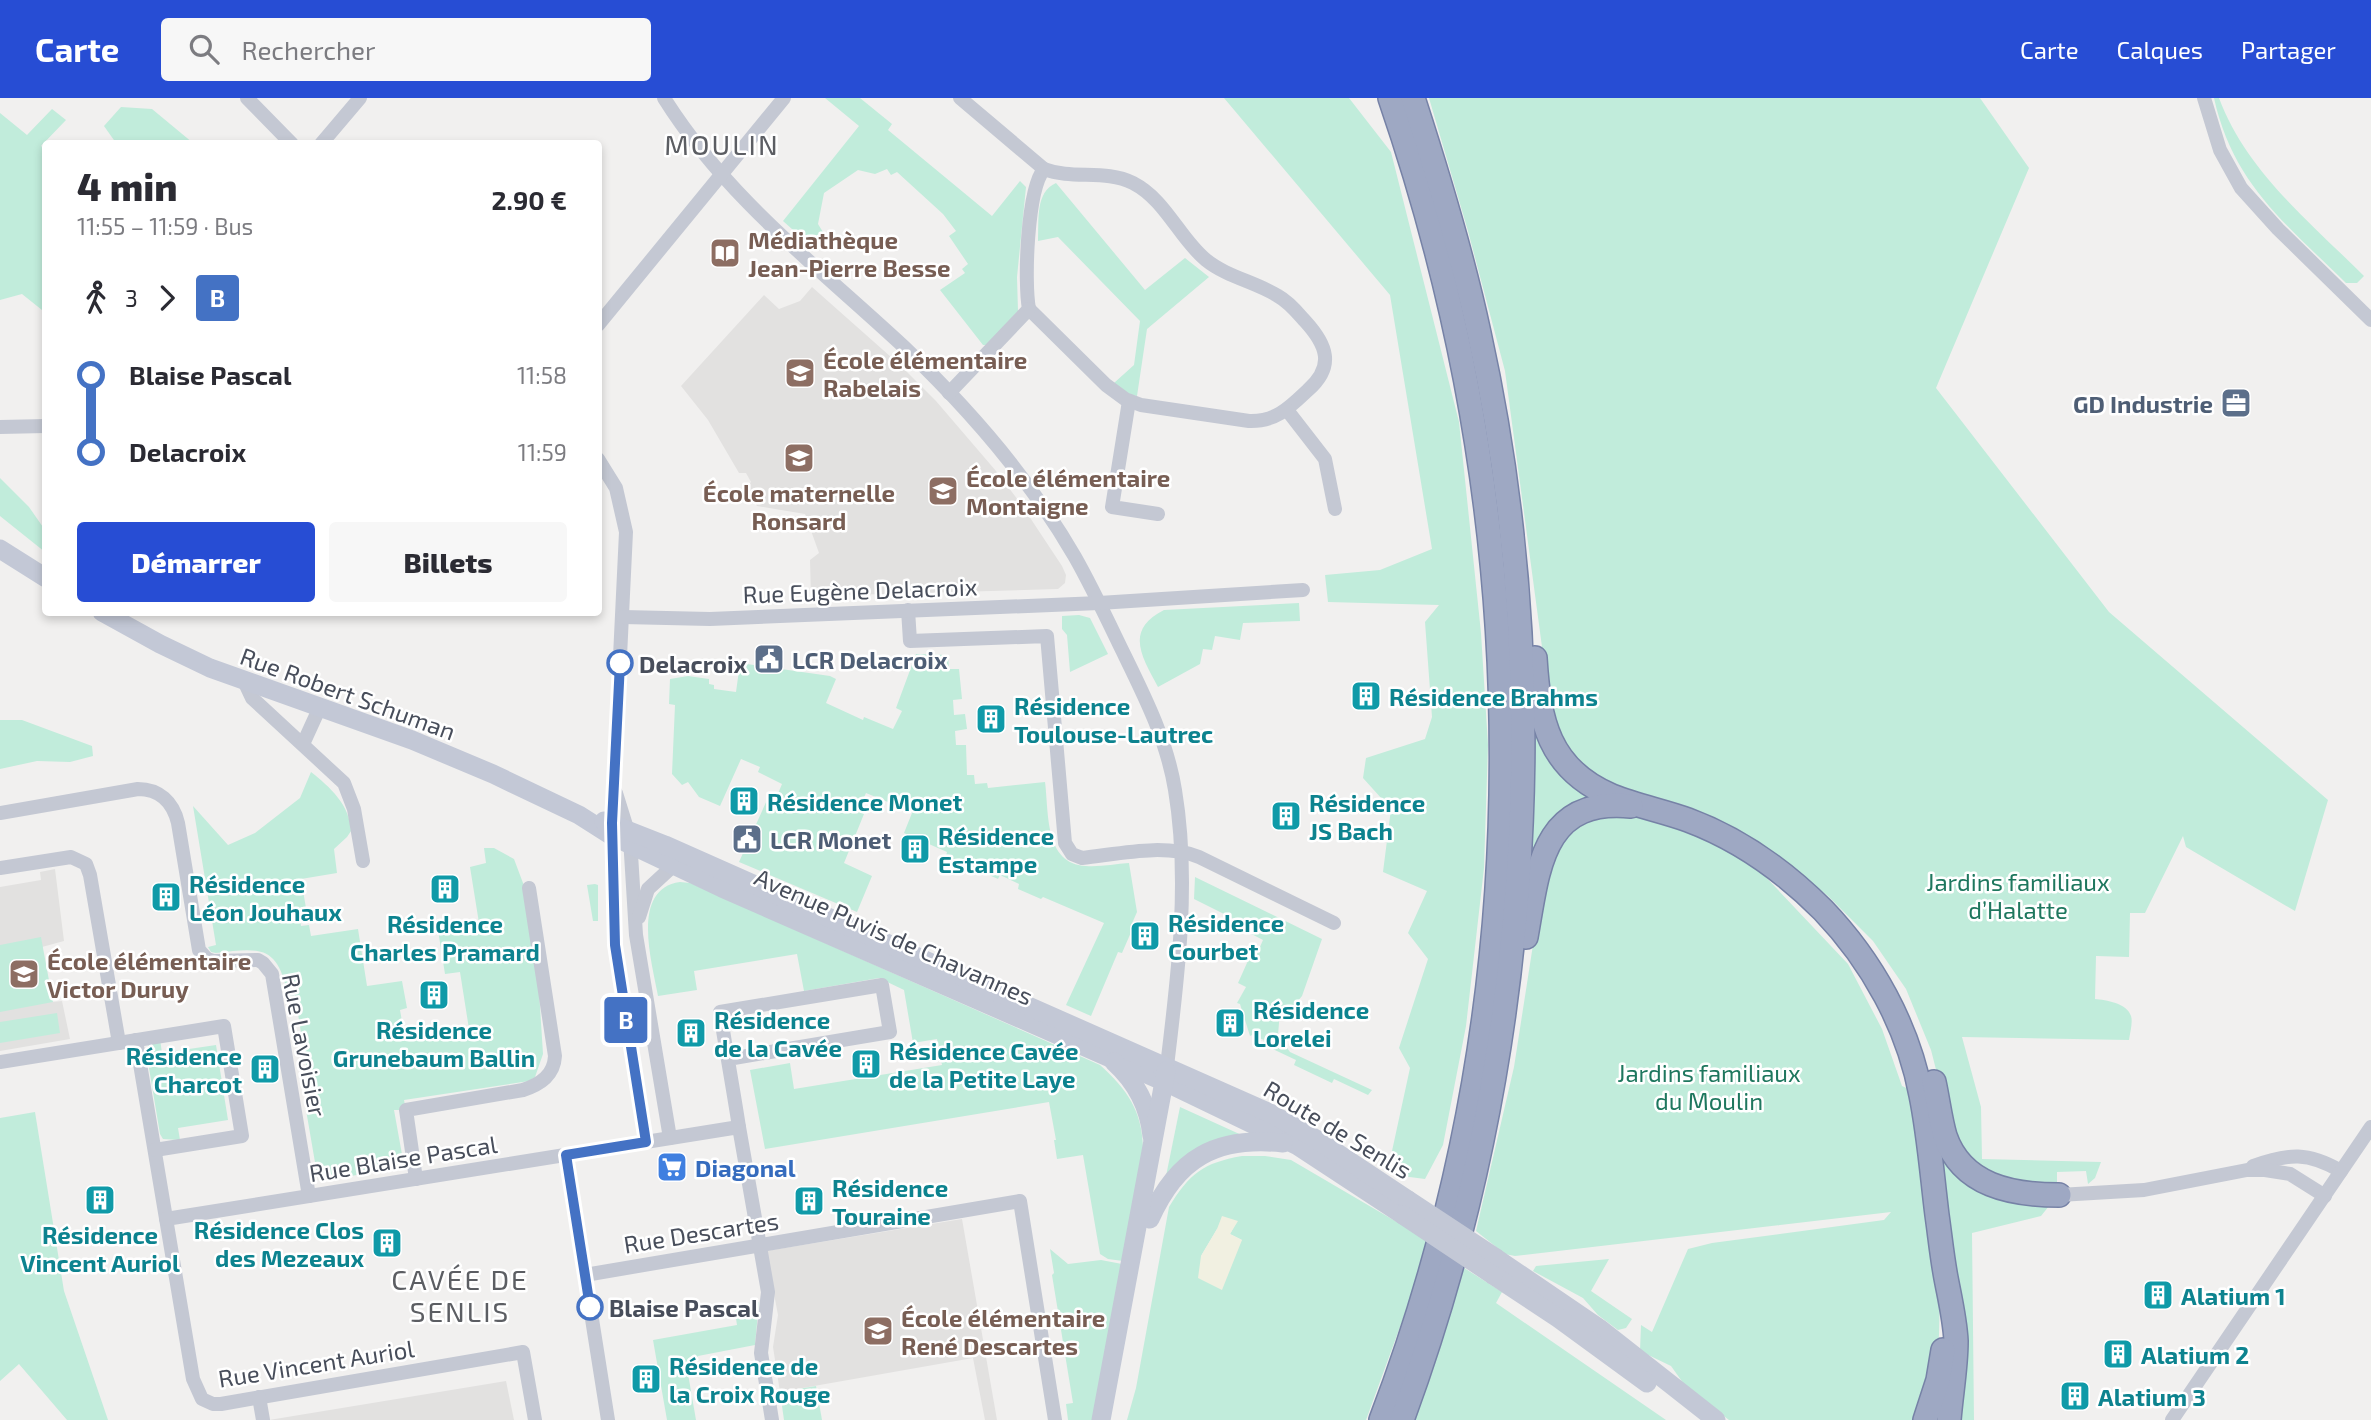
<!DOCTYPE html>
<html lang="fr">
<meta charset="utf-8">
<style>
body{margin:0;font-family:"Exo 2",sans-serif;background:#f7f7f7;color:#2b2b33;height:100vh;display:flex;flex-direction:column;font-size:26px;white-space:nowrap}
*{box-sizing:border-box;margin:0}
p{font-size:23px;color:#7c7c81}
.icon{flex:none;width:38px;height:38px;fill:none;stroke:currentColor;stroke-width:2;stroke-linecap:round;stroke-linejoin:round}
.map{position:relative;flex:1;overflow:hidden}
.side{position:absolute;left:42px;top:42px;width:560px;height:476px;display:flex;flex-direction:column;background:#fff;border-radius:7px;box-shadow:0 4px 10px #0003}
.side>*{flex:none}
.badge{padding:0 14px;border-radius:5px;font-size:24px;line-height:46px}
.map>.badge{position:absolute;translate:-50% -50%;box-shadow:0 0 0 4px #fff}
.legs{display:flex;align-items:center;gap:10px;height:77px;padding:0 35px;font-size:23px}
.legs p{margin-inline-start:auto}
.summary{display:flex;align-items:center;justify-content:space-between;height:119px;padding:0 35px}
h1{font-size:38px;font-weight:800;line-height:52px}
.button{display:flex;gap:14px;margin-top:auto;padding:14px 35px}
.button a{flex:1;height:80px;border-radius:7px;background:#274dd4;color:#fff;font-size:28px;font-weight:800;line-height:80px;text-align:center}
.button a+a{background:#f7f7f7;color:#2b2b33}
ul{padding:0 35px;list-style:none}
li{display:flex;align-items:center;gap:24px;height:77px;font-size:26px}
li i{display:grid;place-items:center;width:10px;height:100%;margin:0 9px;background:currentColor}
li i::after{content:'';width:18px;height:18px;margin:-9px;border:5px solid;border-radius:50%;background:#fff}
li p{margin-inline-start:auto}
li:first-child i{background:linear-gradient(#0000 50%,currentColor 0)}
li:last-child i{background:linear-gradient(currentColor 50%,#0000 0)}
header{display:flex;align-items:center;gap:42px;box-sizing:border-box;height:98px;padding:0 35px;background:#274dd4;color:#fff}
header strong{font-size:33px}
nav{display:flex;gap:38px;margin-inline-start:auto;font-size:24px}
.search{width:490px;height:63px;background:#f7f7f7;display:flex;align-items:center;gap:18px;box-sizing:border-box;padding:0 24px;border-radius:7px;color:#7c7c81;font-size:26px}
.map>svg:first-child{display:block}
.education{fill:#e2e1e0}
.green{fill:#c1ecdb;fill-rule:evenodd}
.sand{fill:#f1f0e1}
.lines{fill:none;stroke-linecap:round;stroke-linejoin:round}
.trunk-casing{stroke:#7682a6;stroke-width:26}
.minor{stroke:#c4c8d3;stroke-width:14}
.secondary{stroke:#c3c8d6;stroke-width:19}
.trunk{stroke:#9ea8c3;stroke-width:23}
.secondary-bridge{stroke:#c3c8d6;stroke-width:19}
.line-1-casing{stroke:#fff;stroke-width:16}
.line-1{stroke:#4472c4;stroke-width:10}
.stop-1-dot{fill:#fff;stroke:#4472c4;stroke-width:3.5}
.labels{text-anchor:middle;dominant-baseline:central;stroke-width:5;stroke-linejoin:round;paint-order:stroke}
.education-label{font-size:24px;font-weight:bold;fill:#785e54;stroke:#fff;text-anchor:start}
.service-label{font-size:24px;font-weight:bold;fill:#4e5e75;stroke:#fff;text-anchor:start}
.street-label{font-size:24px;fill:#484e5b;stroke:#fff}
.stop-label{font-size:24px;font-weight:bold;fill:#484e5b;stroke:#fff;text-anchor:start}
.culture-label{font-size:24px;font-weight:bold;fill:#0d838f;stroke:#fff;text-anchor:start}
.park-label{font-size:24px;fill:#1e775e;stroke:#fff}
.shop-label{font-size:24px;font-weight:bold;fill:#366cbe;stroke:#fff;text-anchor:start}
.quarter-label{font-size:28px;letter-spacing:2px;fill:#5c5e63;stroke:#fff}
</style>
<header>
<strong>Carte</strong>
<div class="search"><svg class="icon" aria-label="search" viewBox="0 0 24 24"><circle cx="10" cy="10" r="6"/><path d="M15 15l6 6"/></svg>Rechercher</div>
<nav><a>Carte</a><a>Calques</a><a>Partager</a></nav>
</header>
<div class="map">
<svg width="2371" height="1322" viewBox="0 0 2371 1322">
<rect width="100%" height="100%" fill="#f1f0ef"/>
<g class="education">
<path d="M812 189 900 267 936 303 996 373 1021 406 1062 468 1066 477 1065 485 1058 491 811 498 810 462 819 455 805 416 757 408 746 389 751 384 746 375H739L708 322 681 288 764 197 779 211 800 203Z"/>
<path d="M55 771 64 843 42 849 52 904 62 903 70 941 0 953V789L41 782 40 774Z"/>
<path d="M962 1121 997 1322H985L973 1260 780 1294 773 1249 778 1217 766 1153Z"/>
<path d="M506 1283 514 1322H269Z"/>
</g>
<g class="green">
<path d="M825 0H860L892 26 888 32 992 118 1020 83 1026 89 1017 179 1018 213 987 247H983L940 192 965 175 962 171 968 166 949 138 956 133 943 116 897 74 891 77 887 71 875 76 858 72 824 95 818 126 826 139 811 148 783 123 859 28Z"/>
<path d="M1224 0H1349L1391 54 1459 324 1481 535 1488 647 1484 770 1466 928 1443 1047 1425 1081 1402 1078 1392 1053 1410 970 1399 950 1428 861 1408 835 1427 793 1383 774 1391 711 1363 680 1366 660 1425 641 1432 619 1425 524 1439 507 1328 504 1325 477 1380 472 1432 451 1390 197Z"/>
<path d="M1429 0H1980L2029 70 1936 290 2109 514 2328 702 2295 813 2186 749 2183 738 2145 815H2130L2129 859 2096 858 2095 901C2106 902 2127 905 2131 918 2133 924 2130 935 2129 942L1962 939 1981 1009 1982 1061 2101 1064 2095 1080 2088 1086 2086 1073 2057 1074V1089L2022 1086 1988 1076 1955 1046 1931 952 1906 891 1873 843 1828 798 1759 745 1696 712 1619 690 1588 674 1564 652 1551 616 1505 273 1468 133Z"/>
<path d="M2214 0H2219C2246 73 2310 124 2364 178L2357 185H2346C2286 126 2233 86 2214 0Z"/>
<path d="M121 9 152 11 193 45H116L104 28Z"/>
<path d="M52 11 66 22 41 48 46 52V207L42 212 22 196 0 202V15L27 37Z"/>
<path d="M1056 85 1145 192 1185 160 1209 179 1147 231 1137 298 1130 297 1114 285 1134 267 1140 223 1058 139 1038 143C1039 123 1035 94 1056 85Z"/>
<path d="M0 380 29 409 45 432V454L0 418Z"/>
<path d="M1299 505 1300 523 1243 525 1240 542 1215 538 1212 552 1203 551 1200 566 1158 589C1142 559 1124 532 1164 512Z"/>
<path d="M1079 517 1090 520 1108 556 1070 574 1067 537 1062 531V518Z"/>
<path d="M916 556 948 557 949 571H959L962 601 953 602 954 617 965 616 967 631 955 633 956 647H966L967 677H974L975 686 987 685 988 690 1045 684C1049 714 1044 766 1086 768 1100 769 1115 766 1129 765L1137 814 1130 830 1132 832 1122 855 1118 854 1091 918 1066 907 1104 825 1043 799 1041 801 1018 791 1019 786 1000 777 998 781 946 758 947 754 904 735 914 710 900 704 895 707 866 695 858 713 864 716 844 765 872 778 857 814 739 764 767 702 774 705 782 686 758 674 760 669 741 661 720 708 699 699 688 684 682 687 672 676 675 607 669 606 670 581 688 578 709 581V586L714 587V591L736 594 740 565 830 578 836 581 826 605 863 622 864 619 893 631 902 613 896 610Z"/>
<path d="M0 622H22L92 648 93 658 70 664 37 663 0 671Z"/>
<path d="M1537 627 1602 701 1537 755 1531 756 1534 632Z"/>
<path d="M311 674C330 689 350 707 351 733L347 739 334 751 337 775 301 781 306 810 299 812 301 828 309 827 311 838 358 831 367 888 402 883 407 910 400 912 403 929H410L412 940 469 931 460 874 445 876 438 832 479 825 470 769 486 765 484 750H494L514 761 523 785 538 877 543 956 535 979 529 983 404 1002 406 1012H394L403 1062 397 1070 328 1082 317 1076 305 1006 312 1004 295 897 288 898C278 848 262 849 216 855L211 854 208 849 216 847 193 708 228 747 255 735 300 700Z"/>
<path d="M1598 716H1639L1685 732 1718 746 1761 774 1848 866 1882 931 1902 988 1911 992 1940 1192 1939 1237 1933 1281 1919 1322H1729L1686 1289 1671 1268 1640 1253 1641 1227 1652 1234 1688 1151 1712 1145 1884 1122 1891 1114 1515 1158 1505 1156 1476 1133 1514 969 1546 763 1558 741Z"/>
<path d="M1195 779 1322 841 1302 898 1292 910 1280 913 1278 937 1290 954 1372 992 1368 997 1334 981 1332 985 1294 967 1296 962 1262 946 1264 942 1252 937 1250 938 1240 906 1237 905 1246 889 1238 885 1251 856 1256 858 1263 842 1240 830 1242 825 1194 801Z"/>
<path d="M680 784 690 785 1100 967C1127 991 1142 1013 1143 1049L1123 1163 1108 1161 1100 1156 1083 1057 1057 1061 1054 1042H1056L1049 1004 765 1051 750 972 790 965 794 991 942 967 937 941 913 945 904 892 879 880 804 893 797 856 694 873 697 892 658 898C652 864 630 791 680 784Z"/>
<path d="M595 786 598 787V823H593L587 787Z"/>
<path d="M41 839 53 904 0 914V847Z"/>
<path d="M57 915 60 935 0 945V924Z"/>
<path d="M160 941 162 955 216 947 228 1022 178 1030 180 1042 163 1041 160 1036 146 952 149 946Z"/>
<path d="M1180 1009 1246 1039 1165 1083Z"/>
<path d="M35 1014 64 1193 108 1322H67L19 1266 0 1283V1020Z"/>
<path d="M1937 1036 1950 1062 2049 1108 2041 1118 1972 1135 1974 1322H1956Z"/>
<path d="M1242 1058H1265L1291 1062 1431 1144 1366 1322H1127L1136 1290 1169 1109C1190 1075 1203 1065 1242 1058ZM1237 1123 1230 1136 1242 1142 1201 1158 1217 1131Z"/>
<path d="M1050 1151 1068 1166 1101 1162 1122 1166 1093 1322H1068L1066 1306 1073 1305 1052 1177 1054 1175Z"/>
<path d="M1609 1161 1591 1193 1632 1221 1626 1230 1618 1232 1598 1217 1583 1200 1533 1173 1536 1168Z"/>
<path d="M1461 1168 1502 1194 1496 1205 1666 1322H1412Z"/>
<path d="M759 1204 755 1247 698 1258 687 1270 696 1322H667L653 1242 737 1227 734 1208Z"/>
<path d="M816 1288 822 1322H784L780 1294Z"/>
</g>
<path class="sand" d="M1222 1118 1238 1123 1230 1136 1242 1142 1222 1192 1198 1180 1201 1158 1217 1131Z"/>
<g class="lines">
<g class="trunk-casing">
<g id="trunk">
<path d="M1535 560C1539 622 1548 671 1612 698 1637 708 1663 713 1688 722 1739 741 1785 774 1823 812 1872 863 1908 928 1921 997 1929 1036 1932 1077 1937 1117 1940 1138 1942 1159 1946 1180 1950 1201 1955 1222 1956 1243 1956 1270 1951 1296 1949 1322"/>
<path d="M1526 839C1538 773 1541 699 1631 708"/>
<path d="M1934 984C1938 1002 1940 1021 1945 1038 1962 1088 2012 1097 2059 1097"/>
<path d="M1381 1322C1543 898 1537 427 1390 0"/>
<path d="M1402 1322C1529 977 1558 594 1479 235 1462 155 1438 77 1413 0"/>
<path d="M1925 1322 1938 1282 1943 1252"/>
</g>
</g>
<g class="minor">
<path d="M247 0 292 46"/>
<path d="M664 0C726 99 819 170 904 249 969 311 1030 381 1075 459 1092 489 1107 521 1122 552 1144 597 1167 642 1175 692 1190 782 1178 878 1167 968"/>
<path d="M960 0 1044 71C1027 92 1024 184 1029 211"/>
<path d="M2204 0 2220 52 2241 90 2278 131 2371 222"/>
<path d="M321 46 360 0"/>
<path d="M1029 211 1106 287 1125 301 1141 307 1249 323C1276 324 1290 309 1308 292 1335 268 1327 247 1305 223 1297 214 1289 204 1278 198 1256 184 1227 179 1206 162 1179 140 1166 102 1133 85 1105 71 1073 82 1044 71"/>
<path d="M598 227 784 0"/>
<path d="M949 295 1029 211"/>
<path d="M1129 303 1112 409 1158 416"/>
<path d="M1287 312 1325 361 1335 411"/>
<path d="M0 329 46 328"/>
<path d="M598 361 616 390 626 434 612 725 615 847 646 1044"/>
<path d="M908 512 910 543 1047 538 1065 745 1072 756 1082 760C1119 756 1164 745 1199 759L1334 825"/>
<path d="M623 519 710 521 1099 505 1303 492"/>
<path d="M244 583 252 600 344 685 354 711 363 763"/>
<path d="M303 646 319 611"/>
<path d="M616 695 630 740 636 837 670 1040"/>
<path d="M0 715 138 691C159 691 173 704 178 725L199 852 207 861 213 863 258 862 263 865 272 876 309 1098"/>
<path d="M0 770 71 759 86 766 90 777 119 945"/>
<path d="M639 819 648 791 674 767"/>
<path d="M136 942 193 1281 202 1301 213 1306H221L523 1254 535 1322"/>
<path d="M728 961 890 934 882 887 720 914C726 952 733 990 739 1029"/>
<path d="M0 964 224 928 242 1038 155 1052"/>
<path d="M566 1057 608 1322"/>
<path d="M2253 1068C2289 1055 2308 1054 2341 1073"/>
<path d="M416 1081 406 1012 523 992C541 986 554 977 555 958L529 790"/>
<path d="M2059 1097 2144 1092 2247 1072H2265L2290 1076 2325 1098"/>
<path d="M166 1121 739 1029 768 1194 761 1255 772 1322"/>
<path d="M585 1177 1020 1103 1055 1322"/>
<path d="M259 1299 263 1322"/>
<path d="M2172 1322 2371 1029"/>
</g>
<g class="secondary">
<path d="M0 451 46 480"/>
<path d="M102 514 160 546 210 570 412 642 493 676 579 717 612 738 722 790 1165 984 1298 1048 1403 1117"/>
<path d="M604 723 665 747 1272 1016 1316 1041 1408 1102"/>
<path d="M1114 964C1136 984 1149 1009 1152 1038"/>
<path d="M1150 1121C1177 1060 1216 1038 1283 1045"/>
<path d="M1496 1160 1599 1230 1716 1322"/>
<path d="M1493 1177 1558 1220 1647 1285"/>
<path d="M1101 1322 1166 973"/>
</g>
<use href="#trunk" class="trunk"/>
<g class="secondary-bridge">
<path d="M1408 1102 1496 1160"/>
<path d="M1403 1117 1493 1177"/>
</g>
</g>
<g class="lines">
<g class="line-1-casing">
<path id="line-1" d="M590 1209 566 1057 646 1044 615 847 612 725 620 565"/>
</g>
<use href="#line-1" class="line-1"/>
</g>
<defs>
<g id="library-square" transform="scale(1.575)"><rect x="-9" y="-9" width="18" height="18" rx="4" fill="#8d6e63" stroke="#fff"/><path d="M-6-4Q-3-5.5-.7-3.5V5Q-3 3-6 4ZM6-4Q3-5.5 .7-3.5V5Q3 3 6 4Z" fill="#fff"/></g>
<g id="school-square" transform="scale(1.575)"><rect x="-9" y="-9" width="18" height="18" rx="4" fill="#8d6e63" stroke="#fff"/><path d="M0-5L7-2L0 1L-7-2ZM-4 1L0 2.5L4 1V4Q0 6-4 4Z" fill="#fff"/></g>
<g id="office-square" transform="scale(1.575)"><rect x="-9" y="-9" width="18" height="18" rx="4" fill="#5c6f8a" stroke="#fff"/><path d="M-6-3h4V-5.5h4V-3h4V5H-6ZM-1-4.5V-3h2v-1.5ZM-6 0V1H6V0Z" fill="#fff"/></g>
<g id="civic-square" transform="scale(1.575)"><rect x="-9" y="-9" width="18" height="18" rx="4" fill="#5c6f8a" stroke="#fff"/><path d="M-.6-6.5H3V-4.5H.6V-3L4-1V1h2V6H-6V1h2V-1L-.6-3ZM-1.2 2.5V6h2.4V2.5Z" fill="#fff"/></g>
<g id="building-square" transform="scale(1.575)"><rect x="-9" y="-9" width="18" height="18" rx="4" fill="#0f9aa8" stroke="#fff"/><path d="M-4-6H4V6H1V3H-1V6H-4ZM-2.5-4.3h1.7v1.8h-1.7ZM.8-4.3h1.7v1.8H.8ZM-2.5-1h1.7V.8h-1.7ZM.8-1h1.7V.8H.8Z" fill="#fff"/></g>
<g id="supermarket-square" transform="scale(1.575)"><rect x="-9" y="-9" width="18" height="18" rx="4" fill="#3f7fe0" stroke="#fff"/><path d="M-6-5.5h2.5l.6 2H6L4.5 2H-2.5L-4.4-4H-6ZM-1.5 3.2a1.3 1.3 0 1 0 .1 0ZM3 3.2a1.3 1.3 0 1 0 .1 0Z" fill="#fff"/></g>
</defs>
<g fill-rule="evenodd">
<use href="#library-square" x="725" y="155"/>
<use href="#school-square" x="800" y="275"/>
<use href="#office-square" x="2236" y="305"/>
<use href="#school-square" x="799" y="360"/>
<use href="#school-square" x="943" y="393"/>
<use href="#civic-square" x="769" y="561"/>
<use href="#building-square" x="1366" y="598"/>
<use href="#building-square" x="991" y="621"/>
<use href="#building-square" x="744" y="703"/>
<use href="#building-square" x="1286" y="718"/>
<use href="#civic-square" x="747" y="741"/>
<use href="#building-square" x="915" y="751"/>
<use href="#building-square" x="445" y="791"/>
<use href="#building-square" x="166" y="799"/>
<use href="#building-square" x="1145" y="838"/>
<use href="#school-square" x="24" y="876"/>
<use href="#building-square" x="434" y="897"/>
<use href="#building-square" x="1230" y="925"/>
<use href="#building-square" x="691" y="935"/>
<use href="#building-square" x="866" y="966"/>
<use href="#building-square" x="265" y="971"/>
<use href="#supermarket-square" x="672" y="1069"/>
<use href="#building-square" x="100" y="1102"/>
<use href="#building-square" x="809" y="1103"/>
<use href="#building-square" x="387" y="1145"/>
<use href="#building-square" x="2158" y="1197"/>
<use href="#school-square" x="878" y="1233"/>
<use href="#building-square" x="2118" y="1256"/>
<use href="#building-square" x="646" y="1281"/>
<use href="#building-square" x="2075" y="1298"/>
</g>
<g class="stop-1-dot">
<circle cx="620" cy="565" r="12"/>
<circle cx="590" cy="1209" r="12"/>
</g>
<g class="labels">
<g class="education-label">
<text x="748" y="141">Médiathèque<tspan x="748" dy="28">Jean-Pierre Besse</tspan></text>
<text x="823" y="261">École élémentaire<tspan x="823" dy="28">Rabelais</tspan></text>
<text x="966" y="379">École élémentaire<tspan x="966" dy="28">Montaigne</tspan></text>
<text x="799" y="394" text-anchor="middle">École maternelle<tspan x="799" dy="28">Ronsard</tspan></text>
<text x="47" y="862">École élémentaire<tspan x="47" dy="28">Victor Duruy</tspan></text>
<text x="901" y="1219">École élémentaire<tspan x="901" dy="28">René Descartes</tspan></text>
</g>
<g class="service-label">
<text x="2213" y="305" text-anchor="end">GD Industrie</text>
<text x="792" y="561">LCR Delacroix</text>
<text x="770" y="741">LCR Monet</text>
</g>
<g class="street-label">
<text transform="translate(860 492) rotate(-2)">Rue Eugène Delacroix</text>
<text transform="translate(348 595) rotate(20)">Rue Robert Schuman</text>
<text transform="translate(894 838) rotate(24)">Avenue Puvis de Chavannes</text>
<text transform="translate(305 947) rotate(79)">Rue Lavoisier</text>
<text transform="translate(1338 1031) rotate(31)">Route de Senlis</text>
<text transform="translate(403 1060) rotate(-9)">Rue Blaise Pascal</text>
<text transform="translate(701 1134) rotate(-9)">Rue Descartes</text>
<text transform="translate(316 1265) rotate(-9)">Rue Vincent Auriol</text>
</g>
<g class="stop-label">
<text x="639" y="565">Delacroix</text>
<text x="609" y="1209">Blaise Pascal</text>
</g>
<g class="culture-label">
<text x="1389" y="598">Résidence Brahms</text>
<text x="1014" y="607">Résidence<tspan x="1014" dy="28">Toulouse-Lautrec</tspan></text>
<text x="767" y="703">Résidence Monet</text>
<text x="1309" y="704">Résidence<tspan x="1309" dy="28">JS Bach</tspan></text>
<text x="938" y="737">Résidence<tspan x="938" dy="28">Estampe</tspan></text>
<text x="189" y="785">Résidence<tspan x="189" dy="28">Léon Jouhaux</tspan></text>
<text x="1168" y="824">Résidence<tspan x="1168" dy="28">Courbet</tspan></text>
<text x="445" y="825" text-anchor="middle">Résidence<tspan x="445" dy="28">Charles Pramard</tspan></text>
<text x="1253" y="911">Résidence<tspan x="1253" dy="28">Lorelei</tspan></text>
<text x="714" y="921">Résidence<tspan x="714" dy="28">de la Cavée</tspan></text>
<text x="434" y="931" text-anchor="middle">Résidence<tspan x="434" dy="28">Grunebaum Ballin</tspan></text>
<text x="889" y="952">Résidence Cavée<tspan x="889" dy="28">de la Petite Laye</tspan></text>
<text x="242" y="957" text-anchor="end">Résidence<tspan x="242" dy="28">Charcot</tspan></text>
<text x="832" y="1089">Résidence<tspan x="832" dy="28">Touraine</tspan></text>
<text x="364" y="1131" text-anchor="end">Résidence Clos<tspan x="364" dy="28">des Mezeaux</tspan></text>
<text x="100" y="1136" text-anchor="middle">Résidence<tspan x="100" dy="28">Vincent Auriol</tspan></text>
<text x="2181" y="1197">Alatium 1</text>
<text x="2141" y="1256">Alatium 2</text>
<text x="669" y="1267">Résidence de<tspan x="669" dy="28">la Croix Rouge</tspan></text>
<text x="2098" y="1298">Alatium 3</text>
</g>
<g class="park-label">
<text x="2018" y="783">Jardins familiaux<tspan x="2018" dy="28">d’Halatte</tspan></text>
<text x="1709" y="974">Jardins familiaux<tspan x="1709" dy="28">du Moulin</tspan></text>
</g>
<g class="shop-label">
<text x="695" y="1069">Diagonal</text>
</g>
<g class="quarter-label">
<text x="722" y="46">MOULIN</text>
<text x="460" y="1181">CAVÉE DE<tspan x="460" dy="32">SENLIS</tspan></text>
</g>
</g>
</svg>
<b class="badge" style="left:626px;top:922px;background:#4472c4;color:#fff">B</b>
<section class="side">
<div class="summary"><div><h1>4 min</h1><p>11:55 – 11:59 · Bus</p></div><b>2.90 €</b></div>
<div class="legs"><svg class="icon" aria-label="walk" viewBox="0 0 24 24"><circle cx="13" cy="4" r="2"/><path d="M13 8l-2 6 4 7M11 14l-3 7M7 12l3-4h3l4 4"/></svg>3<svg class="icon" aria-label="forward" viewBox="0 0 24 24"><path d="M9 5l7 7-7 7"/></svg><b class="badge" style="background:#4472c4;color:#fff">B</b></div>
<ul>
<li><i style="color:#4472c4"></i><b>Blaise Pascal</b><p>11:58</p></li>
<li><i style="color:#4472c4"></i><b>Delacroix</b><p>11:59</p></li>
</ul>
<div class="button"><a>Démarrer</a><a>Billets</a></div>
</section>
</div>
